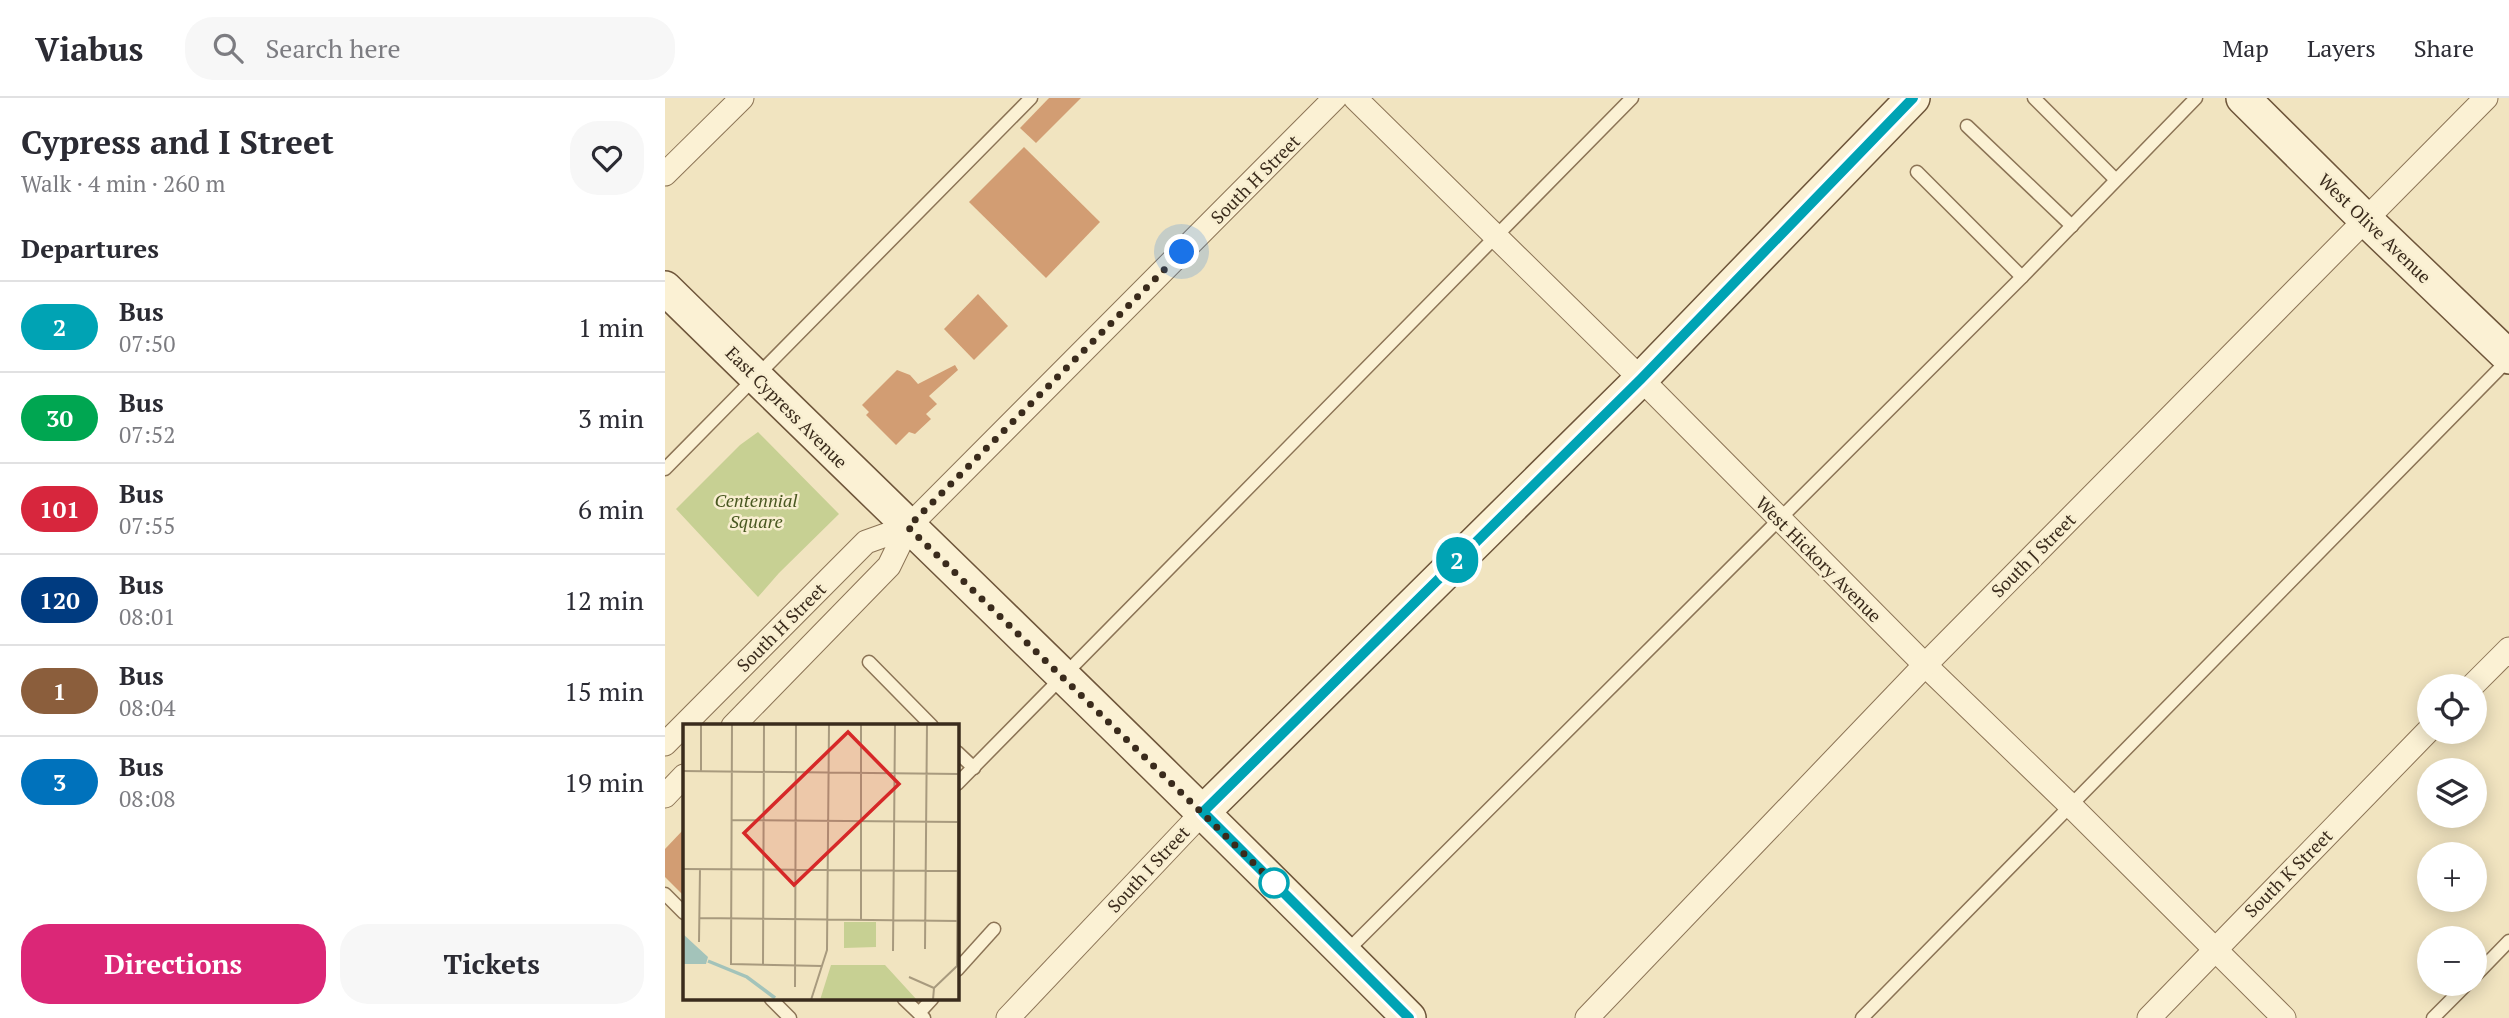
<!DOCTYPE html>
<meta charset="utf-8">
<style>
body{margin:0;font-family:"PT Serif",serif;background:#f7f7f7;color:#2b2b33;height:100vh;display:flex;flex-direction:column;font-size:26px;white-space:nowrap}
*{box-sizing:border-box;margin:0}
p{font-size:23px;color:#7c7c81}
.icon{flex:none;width:38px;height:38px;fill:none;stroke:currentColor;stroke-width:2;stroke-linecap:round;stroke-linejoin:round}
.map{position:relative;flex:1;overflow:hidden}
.sheet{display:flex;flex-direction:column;background:#fff;width:665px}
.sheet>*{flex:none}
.badge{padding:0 14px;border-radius:23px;font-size:24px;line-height:46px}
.fabs{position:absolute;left:1752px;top:576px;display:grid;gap:14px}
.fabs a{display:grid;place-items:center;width:70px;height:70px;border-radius:50%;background:#fff;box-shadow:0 4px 18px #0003;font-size:35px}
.you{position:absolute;width:35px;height:35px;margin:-18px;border:5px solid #fff;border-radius:50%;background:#1a73e8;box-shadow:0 0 0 10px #1a73e833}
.map>.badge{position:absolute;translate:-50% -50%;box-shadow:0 0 0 4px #fff}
h2{padding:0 21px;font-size:26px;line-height:63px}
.round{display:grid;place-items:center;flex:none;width:74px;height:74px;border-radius:28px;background:#f7f7f7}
.headline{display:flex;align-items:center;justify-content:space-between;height:119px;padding:0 21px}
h1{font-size:33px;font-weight:700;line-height:52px}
.action{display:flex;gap:14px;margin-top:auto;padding:14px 21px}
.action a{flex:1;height:80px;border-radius:28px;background:#db2777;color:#fff;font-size:28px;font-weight:700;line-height:80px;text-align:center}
.action a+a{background:#f7f7f7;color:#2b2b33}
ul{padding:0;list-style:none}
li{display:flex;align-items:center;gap:21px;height:91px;padding:0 21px;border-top:2px solid #e1e1e2}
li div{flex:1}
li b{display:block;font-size:26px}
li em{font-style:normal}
li .badge{min-width:77px;font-weight:700;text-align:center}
header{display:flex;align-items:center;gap:42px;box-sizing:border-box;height:98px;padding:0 35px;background:#fff;border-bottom:2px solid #e1e1e2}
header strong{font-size:33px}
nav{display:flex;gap:38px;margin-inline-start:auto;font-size:24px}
.search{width:490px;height:63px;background:#f7f7f7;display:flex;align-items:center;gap:18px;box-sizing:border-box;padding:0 24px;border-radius:28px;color:#7c7c81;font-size:26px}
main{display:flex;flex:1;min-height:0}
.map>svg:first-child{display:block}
.green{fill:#c7d093}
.building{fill:#d29d73}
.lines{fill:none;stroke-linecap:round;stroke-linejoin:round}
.lane-casing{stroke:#8c7456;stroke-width:15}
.street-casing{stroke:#8c7456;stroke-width:25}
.secondary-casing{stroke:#6e553a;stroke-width:36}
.lane{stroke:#fbf1d4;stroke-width:12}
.street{stroke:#fbf1d4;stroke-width:23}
.secondary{stroke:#fbf1d4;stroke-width:33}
.line-casing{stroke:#fff;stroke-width:16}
.line{stroke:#00a3b4;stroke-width:10}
.walk{stroke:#3a2b1c;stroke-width:7;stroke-dasharray:0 12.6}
.stop-dot{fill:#fff;stroke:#00a3b4;stroke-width:3.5}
.labels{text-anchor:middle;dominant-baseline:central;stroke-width:5;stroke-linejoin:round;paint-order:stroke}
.street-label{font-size:18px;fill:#3a2b1c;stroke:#f8eed0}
.park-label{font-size:18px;font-style:italic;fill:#495821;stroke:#f8eed0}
.inset-river{fill:none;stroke:#a3c3ba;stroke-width:3.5}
.inset-road{fill:none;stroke:#a89a7e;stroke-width:2}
.view{fill:#d62828;fill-opacity:0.15;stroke:#d62828;stroke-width:3.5}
.inset-edge{fill:none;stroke:#3a2b1c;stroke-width:3.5}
</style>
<header>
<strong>Viabus</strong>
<div class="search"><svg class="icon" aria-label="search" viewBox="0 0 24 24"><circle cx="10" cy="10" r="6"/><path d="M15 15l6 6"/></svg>Search here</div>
<nav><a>Map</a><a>Layers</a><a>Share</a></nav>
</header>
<main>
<section class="sheet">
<div class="headline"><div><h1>Cypress and I Street</h1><p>Walk · 4 min · 260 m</p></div><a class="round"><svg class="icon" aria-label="heart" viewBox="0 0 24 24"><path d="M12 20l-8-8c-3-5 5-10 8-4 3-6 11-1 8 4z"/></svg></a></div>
<h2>Departures</h2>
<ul>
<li><span class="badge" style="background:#00a3b4;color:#fff">2</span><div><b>Bus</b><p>07:50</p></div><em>1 min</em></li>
<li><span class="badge" style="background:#00a651;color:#fff">30</span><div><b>Bus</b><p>07:52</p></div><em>3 min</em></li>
<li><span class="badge" style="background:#d7263d;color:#fff">101</span><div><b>Bus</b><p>07:55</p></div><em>6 min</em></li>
<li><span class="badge" style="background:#003b80;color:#fff">120</span><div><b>Bus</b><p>08:01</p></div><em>12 min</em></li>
<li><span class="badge" style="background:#8b5e3c;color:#fff">1</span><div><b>Bus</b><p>08:04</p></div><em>15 min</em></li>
<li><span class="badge" style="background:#0072bc;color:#fff">3</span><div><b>Bus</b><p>08:08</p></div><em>19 min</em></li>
</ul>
<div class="action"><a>Directions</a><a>Tickets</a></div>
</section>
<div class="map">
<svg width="1844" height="920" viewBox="0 0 1844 920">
<rect width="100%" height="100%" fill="#f1e4c0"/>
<path class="green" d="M93 334 174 416 114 475 93 499 11 411 75 347Z"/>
<g class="building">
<path d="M384 0H416L371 45 355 30Z"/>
<path d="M359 49 435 124 381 180 304 104Z"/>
<path d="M313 196 343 228 309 262 279 231Z"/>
<path d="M290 267 293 272 264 298 272 306 261 316 266 321 250 336 244 334 231 347 201 317 204 314 197 307 232 272 245 277 253 286Z"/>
<path d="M19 731V798L0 779V751Z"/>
</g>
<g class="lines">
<g class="lane-casing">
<g id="lane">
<path d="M1369 0 1450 81"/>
<path d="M1302 28 1407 128"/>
<path d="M1252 74 1357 179"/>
<path d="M0 371 366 0"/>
<path d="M204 564 267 628"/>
<path d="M292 654 309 670"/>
<path d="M292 686 967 0"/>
<path d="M0 796 19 815"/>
<path d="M680 855 1357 179 1531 0"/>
<path d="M292 872 329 831"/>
<path d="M1810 878 1844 843"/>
<path d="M106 901 125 920"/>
<path d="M239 901 259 920"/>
<path d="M254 915 267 901"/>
<path d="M1197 920 1844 261"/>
<path d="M1768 920 1802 886"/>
</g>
</g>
<g class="street-casing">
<g id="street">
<path d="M690 0 976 281 1260 567 1406 708 1619 920"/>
<path d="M0 76 77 0"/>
<path d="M1807 588 1844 551"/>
<path d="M68 628 224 468 243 429 670 0"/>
<path d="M0 646 201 444 243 429"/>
<path d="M0 698 19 678"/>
<path d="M343 920 538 714"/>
<path d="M922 920 1260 567 1821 0"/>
<path d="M1484 920 1764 632"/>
</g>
</g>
<g class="secondary-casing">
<g id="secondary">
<path d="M1578 0 1700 121 1844 259"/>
<path d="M0 190C248 433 499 673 744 920"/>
<path d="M538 714 976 281 1248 0"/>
</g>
</g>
<use href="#lane" class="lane"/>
<use href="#street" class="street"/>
<use href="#secondary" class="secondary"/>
</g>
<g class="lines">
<g class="line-casing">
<path id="line" d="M744 920 538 714 976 281 1248 0"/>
</g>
<use href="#line" class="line"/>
<path class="walk" d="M517 154 243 429 609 785"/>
</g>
<circle class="stop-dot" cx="609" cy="785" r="14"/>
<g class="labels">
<g class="street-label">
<text transform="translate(590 81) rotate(-45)">South H Street</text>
<text transform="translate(1710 130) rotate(44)">West Olive Avenue</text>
<text transform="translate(122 309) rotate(45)">East Cypress Avenue</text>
<text transform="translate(1368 457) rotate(-45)">South J Street</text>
<text transform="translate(1154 461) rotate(45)">West Hickory Avenue</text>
<text transform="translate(116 529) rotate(-45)">South H Street</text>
<text transform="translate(483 771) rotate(-47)">South I Street</text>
<text transform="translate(1623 775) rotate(-45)">South K Street</text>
</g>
<g class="park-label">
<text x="91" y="402">Centennial<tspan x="91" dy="21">Square</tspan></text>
</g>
</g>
<g transform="translate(18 626)">
<rect width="276" height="276" fill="#f1e4c0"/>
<path d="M161 198H193V223L161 224ZM148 241H202L234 276H137Z" fill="#c7d093"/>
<path d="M0 210 25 233 23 240H0Z" fill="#a3c3ba"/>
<path class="inset-river" d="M25 237 64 253 92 274"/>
<path class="inset-road" d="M49 0 48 240 139 242M0 47 276 50M18 47V0M49 96 276 98M0 145 276 147M16 194 275 197M178 196V0M16 218 17 145M242 225 244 0M210 227 212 0M80 241 81 0M226 253 251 264M112 263 113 0M128 276 144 226 146 0M250 276 251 264 274 242 276 0"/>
<path class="view" d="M165 8 216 60 111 161 61 109Z"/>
<rect width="276" height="276" class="inset-edge"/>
</g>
</svg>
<div class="fabs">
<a><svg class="icon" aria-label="locate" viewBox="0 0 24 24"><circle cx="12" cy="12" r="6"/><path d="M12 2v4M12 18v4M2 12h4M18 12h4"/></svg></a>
<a><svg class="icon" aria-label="layers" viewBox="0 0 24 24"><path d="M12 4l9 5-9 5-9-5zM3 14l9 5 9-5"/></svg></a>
<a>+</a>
<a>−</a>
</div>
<div class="you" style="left:517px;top:154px"></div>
<b class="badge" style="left:792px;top:462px;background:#00a3b4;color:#fff">2</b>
</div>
</main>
